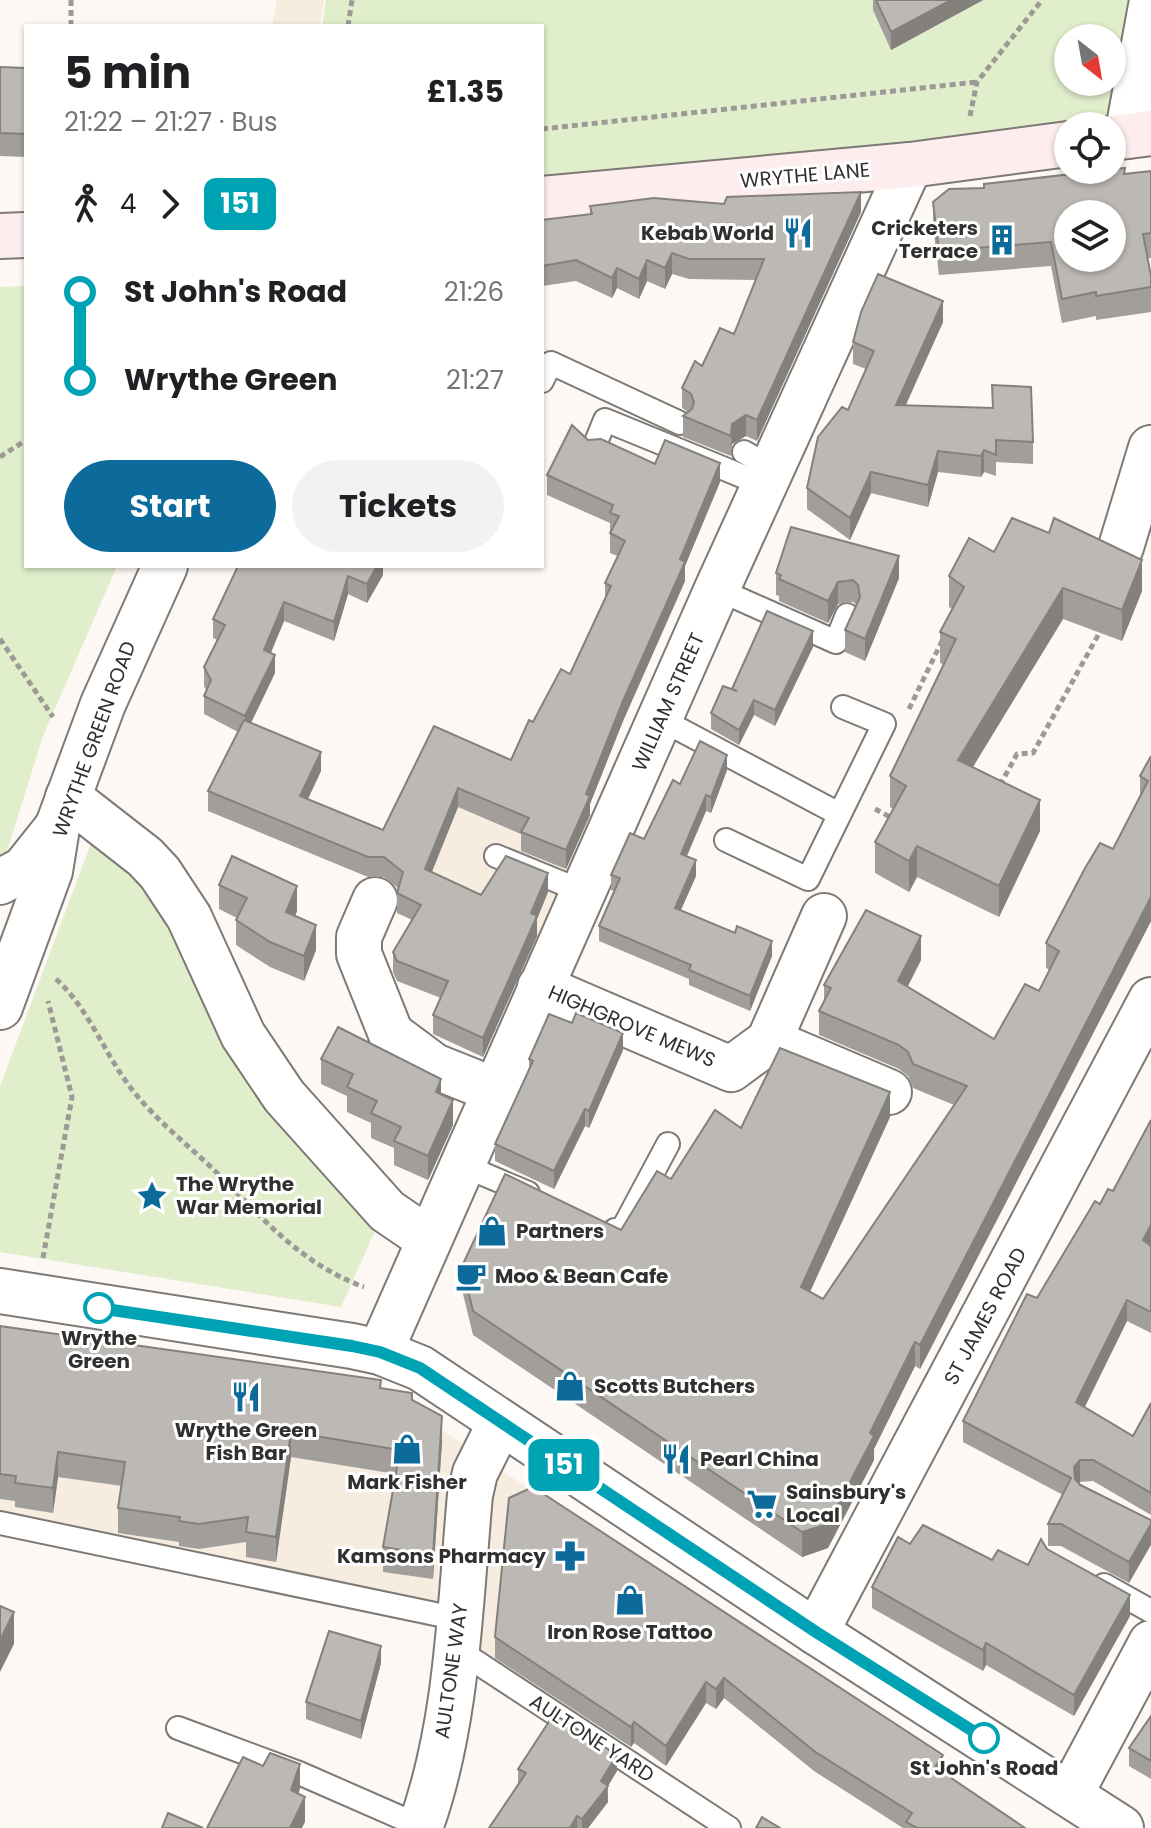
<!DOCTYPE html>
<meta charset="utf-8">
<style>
body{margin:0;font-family:Poppins,sans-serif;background:#f2f2f2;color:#202124;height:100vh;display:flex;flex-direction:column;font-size:30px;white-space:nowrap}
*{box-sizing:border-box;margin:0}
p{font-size:26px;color:#757577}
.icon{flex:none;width:44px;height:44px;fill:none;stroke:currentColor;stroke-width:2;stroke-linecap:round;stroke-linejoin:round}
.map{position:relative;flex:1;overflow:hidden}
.drawer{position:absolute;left:24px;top:24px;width:520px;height:544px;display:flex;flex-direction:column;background:#fff;border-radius:0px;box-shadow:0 2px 6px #0004}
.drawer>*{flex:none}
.badge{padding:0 16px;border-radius:12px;font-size:28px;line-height:52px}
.needle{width:52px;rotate:149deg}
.tools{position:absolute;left:1054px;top:24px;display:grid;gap:16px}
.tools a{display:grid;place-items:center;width:72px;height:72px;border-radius:50%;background:#fff;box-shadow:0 2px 6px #0004;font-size:40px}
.map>.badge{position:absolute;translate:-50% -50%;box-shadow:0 0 0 4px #fff}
.legs{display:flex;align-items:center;gap:12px;height:88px;padding:0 40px;font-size:26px}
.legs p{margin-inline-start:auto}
.overview{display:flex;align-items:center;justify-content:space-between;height:136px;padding:0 40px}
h1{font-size:44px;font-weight:700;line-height:60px}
.cta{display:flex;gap:16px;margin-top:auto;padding:16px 40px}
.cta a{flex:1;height:92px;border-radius:48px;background:#0c6b9a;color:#fff;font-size:32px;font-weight:700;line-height:92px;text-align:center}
.cta a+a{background:#f2f2f2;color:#202124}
ul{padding:0 40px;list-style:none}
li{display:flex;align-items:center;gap:28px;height:88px;font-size:30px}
li i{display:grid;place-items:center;width:12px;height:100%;margin:0 10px;background:currentColor}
li i::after{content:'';width:20px;height:20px;margin:-10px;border:6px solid;border-radius:50%;background:#fff}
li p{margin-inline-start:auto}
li:first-child i{background:linear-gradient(#0000 50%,currentColor 0)}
li:last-child i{background:linear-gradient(currentColor 50%,#0000 0)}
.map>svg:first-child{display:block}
.built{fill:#f6ece0}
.green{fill:#e0eecb;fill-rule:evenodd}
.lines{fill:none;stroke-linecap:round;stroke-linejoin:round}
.service-casing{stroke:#7d7974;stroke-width:26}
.minor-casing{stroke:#7d7974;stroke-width:48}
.tertiary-casing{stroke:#7d7974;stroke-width:48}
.secondary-casing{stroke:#7d7974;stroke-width:48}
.path{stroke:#9d9996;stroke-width:5;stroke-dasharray:6 4;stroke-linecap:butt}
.service{stroke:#fff;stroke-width:22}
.minor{stroke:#fff;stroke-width:44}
.tertiary{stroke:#fff;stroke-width:44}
.secondary{stroke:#fdedee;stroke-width:44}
.wall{fill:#a29e9a}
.shaded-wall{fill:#84817d}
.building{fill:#bcb8b3;stroke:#84817d;stroke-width:2;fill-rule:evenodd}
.line-1-casing{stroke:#fff;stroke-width:18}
.line-1{stroke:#00a3b4;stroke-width:12}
.stop-1-dot{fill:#fff;stroke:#00a3b4;stroke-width:4}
.labels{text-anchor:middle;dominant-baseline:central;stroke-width:6;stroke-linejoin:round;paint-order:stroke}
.street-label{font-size:20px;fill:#32302e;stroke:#fff}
.poi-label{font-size:20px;font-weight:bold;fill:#32302e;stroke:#fff;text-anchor:start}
.stop-label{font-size:20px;font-weight:bold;fill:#32302e;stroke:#fff}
</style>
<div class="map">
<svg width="1151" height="1828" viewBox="0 0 1151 1828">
<rect width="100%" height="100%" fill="#fdf8f3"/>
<g class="built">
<path d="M277 0H324L320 26H272Z"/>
<path d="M434 745 601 819 530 973 393 911 400 896 368 881Z"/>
<path d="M0 1327 381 1389 677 1589 588 1725 433 1626 0 1534Z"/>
</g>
<g class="green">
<path d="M326 0H1151L1112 126H1068L542 199V26H322ZM1068 38H1112V82H1068Z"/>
<path d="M26 286V566H117L43 736 7 851 0 861V287Z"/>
<path d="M93 838 146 883 274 1117 375 1231 341 1307 0 1252V1086Z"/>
</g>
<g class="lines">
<g class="service-casing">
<g id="service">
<path d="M542 381 551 363 680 423"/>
<path d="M594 447 605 420 764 485"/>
<path d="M744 452 772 468"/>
<path d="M717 589 836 642 847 615"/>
<path d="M660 719 839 814"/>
<path d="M726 840 808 879 884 724 843 707"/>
<path d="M496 856 584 892"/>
<path d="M462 1165 528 1193"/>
<path d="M615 1230 621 1232 668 1144"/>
<path d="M0 1523 459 1619"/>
<path d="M1104 1585 1151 1611"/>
<path d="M455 1648 729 1828"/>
<path d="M178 1728 299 1773 420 1826"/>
</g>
</g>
<g class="minor-casing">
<g id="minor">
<path d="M1127 136 1151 6"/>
<path d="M1121 547 1151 448"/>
<path d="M68 797 145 857 160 873 189 917 243 1035 284 1096 387 1211 428 1239"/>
<path d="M375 900 359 937V954L391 1034 434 1066 494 1090"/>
<path d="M540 987 731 1069 769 1041 824 916"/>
<path d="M769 1041 889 1092"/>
<path d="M380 1352 717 589 910 165"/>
<path d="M816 1632 1151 1000"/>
<path d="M1071 1793 1151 1643"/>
<path d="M420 1828C458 1724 460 1604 470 1495L475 1473 500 1423"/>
</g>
</g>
<g class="tertiary-casing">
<g id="tertiary">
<path d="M0 882 24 869 55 830"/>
<path d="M0 1007 50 871 57 828 103 704 165 566"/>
<path d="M0 1291 352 1346 380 1352 420 1368 816 1632 1121 1828"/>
</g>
</g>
<g class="secondary-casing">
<g id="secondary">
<path d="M1112 138 1151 133"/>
<path d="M542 199 910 165 1068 144"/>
<path d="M0 236 26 235"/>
</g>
</g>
<g class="path">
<path d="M71 0V26"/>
<path d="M348 26 352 0"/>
<path d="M970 116 977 82 1042 0"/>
<path d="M542 129 977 82"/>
<path d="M0 457 26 440"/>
<path d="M0 639 53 717"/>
<path d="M909 709 943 639"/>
<path d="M1000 785 1017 754 1033 753 1102 628"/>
<path d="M875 809 894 819"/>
<path d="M56 979C86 1006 102 1047 125 1080 150 1116 184 1141 215 1171 263 1218 299 1263 364 1287"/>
<path d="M43 1258 72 1097 48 1001"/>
</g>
<use href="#service" class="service"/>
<use href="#minor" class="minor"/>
<use href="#tertiary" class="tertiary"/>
<use href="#secondary" class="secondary"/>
</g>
<g class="wall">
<path d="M873 0H983L891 50 873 10Z"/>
<path d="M0 67 26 68V157L0 156Z"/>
<path d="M1151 171V258H1147L1151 276V312L1096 320V316L1062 323 1051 266 939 275 933 226V202L984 188Z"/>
<path d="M724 204 861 212 757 441 746 436 732 444 731 456 683 437V416L688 412 682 408V388L734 334 756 280 689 279 672 274 665 289 647 281 639 299 617 288 612 298 576 281 542 286V220L590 215V206Z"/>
<path d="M943 322 905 406 1033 442V464L996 462V476L984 472 981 477 938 472 928 507 871 493 850 540 807 509V488L848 410 866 369 853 364V342Z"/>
<path d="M588 440 655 464 720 482 685 566V581L623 721 590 804V815L566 869 521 851V834L458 807 432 872 481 895 548 892 537 919V936L483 1057 433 1034V1015L441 998 397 981 393 972V952L412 920 397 913V893L398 888 384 877H368L208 811V791L238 732 204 714V696L206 690 204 686V667L218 640 213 638V619L238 566H383V575L367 603 348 594 334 641 284 621 271 653 275 673 251 723 321 771 308 799 383 830 434 726 511 760 533 722 570 674 605 599V583L618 556 610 553V523L547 495V475Z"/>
<path d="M994 552 1142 591 1122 641 1063 619 973 767 1040 831 999 917 917 877 909 892 875 873V842L893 809 890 807V776L943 664 940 663V632L952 609 949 607V576Z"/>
<path d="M776 573 899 578 865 661 845 652V630L857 605 853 602 838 604 828 623 779 601V596L776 595Z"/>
<path d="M813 647 775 726 754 715 739 745 711 729V713Z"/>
<path d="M1151 756V921L920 1369 915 1366 874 1449V1460L828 1548 802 1557 473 1335 462 1290V1266L621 1230 671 1179 741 1128 890 1117 810 1292 823 1299 954 1105 913 1088 908 1076 899 1069 819 1035V1011L824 1000V985L921 960 908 986 994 1039 1039 991 1050 970 1046 968V943L1113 849 1140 797V776Z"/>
<path d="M727 770 711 813 706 811 687 856 696 876 681 910 772 956 750 1011 689 985V979L599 941V926L615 891 611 890V875L644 839 680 784Z"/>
<path d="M219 885 297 911 295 916 316 950 304 981 270 967 236 945V920L237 918 219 909Z"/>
<path d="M623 1050 589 1128 585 1126 554 1189 495 1161V1144L529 1069V1059Z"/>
<path d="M321 1059 441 1094 453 1125 428 1180 394 1165V1148L371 1138V1123L347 1112V1096L321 1084Z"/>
<path d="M1151 1120V1333L1127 1321 1085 1407 1133 1436 1151 1403V1515L1093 1481 1080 1482 1079 1483 1151 1520 1129 1583 1061 1546H1048V1524L1063 1495 963 1442V1421L1037 1298 1100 1204 1113 1191Z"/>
<path d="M0 1326 381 1388 412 1401 442 1441 433 1579 383 1572V1547L396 1474 291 1457 276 1562 246 1557V1542L199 1549 179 1546V1542L118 1533V1508L122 1486 58 1477 53 1513 15 1507V1501L0 1499Z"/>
<path d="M509 1498 943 1773 1025 1828H903L814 1771 724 1698 716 1709 706 1703 666 1766 634 1743 631 1747 495 1658V1637Z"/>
<path d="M910 1544 992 1560 1028 1565 1047 1549 1130 1616 1074 1716 986 1665 983 1671 872 1608V1587Z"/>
<path d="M381 1663 361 1739 306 1719V1702Z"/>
<path d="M1151 1716V1779L1129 1766V1748Z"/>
<path d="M518 1769 617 1771 608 1786V1802L588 1828H489L518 1784Z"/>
</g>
<g class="shaded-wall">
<path d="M951 0H983L891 50V32Z"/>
<path d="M861 192V212L757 441V420Z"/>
<path d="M672 253V274L665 289V268Z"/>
<path d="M647 260V281L639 299V279Z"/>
<path d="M617 268V288L612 298V278Z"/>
<path d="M943 301V322L896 427V405Z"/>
<path d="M746 415V436L732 444 731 456 732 424Z"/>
<path d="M984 450V472L981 477V456Z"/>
<path d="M938 451V472L928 507V485Z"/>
<path d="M720 463V482L685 566V581L623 721 590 804V815L566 869V850L586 794Z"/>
<path d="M871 472V493L850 540V518Z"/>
<path d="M899 556V578L865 661V639Z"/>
<path d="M1142 560V591L1122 641V610Z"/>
<path d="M377 566H383V575L367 603V584Z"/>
<path d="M348 576V594L334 641V622Z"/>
<path d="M838 582V604L828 623V601Z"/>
<path d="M1063 588V619L958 791V760Z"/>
<path d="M284 602V621L264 668V650Z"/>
<path d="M813 631V647L775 726V710Z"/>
<path d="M275 655V673L245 735V716Z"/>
<path d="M754 700V715L739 745V730Z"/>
<path d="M321 752V771L300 815V796Z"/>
<path d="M727 755V770L711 813V797Z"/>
<path d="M458 788V807L425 888V869Z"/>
<path d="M706 795V811L681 869V854Z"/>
<path d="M1040 800V831L999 917V886Z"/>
<path d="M917 846V877L909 892V861Z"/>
<path d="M696 860V876L675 923V908Z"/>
<path d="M548 873V892L537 919V936L483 1057V1038Z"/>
<path d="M297 886V911L286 937V912Z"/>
<path d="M1151 897V921L920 1369V1345Z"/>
<path d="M316 925V950L304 981V956Z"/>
<path d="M921 936V960L898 1005V981Z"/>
<path d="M772 941V956L750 1011V996Z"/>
<path d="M623 1033V1050L589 1128V1111Z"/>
<path d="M441 1079V1104L436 1092Z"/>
<path d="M890 1092V1117L801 1311V1287Z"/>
<path d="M453 1100V1125L428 1180V1156Z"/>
<path d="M585 1109V1126L554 1189V1171Z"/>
<path d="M1151 1225V1246L1143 1240Z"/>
<path d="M1127 1300V1321L1076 1424V1402Z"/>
<path d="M915 1342V1366L874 1449V1460L828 1548 802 1557V1532L870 1433Z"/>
<path d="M442 1416V1441L433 1579V1555Z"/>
<path d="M291 1432V1457L276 1562V1537Z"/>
<path d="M58 1452V1477L53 1513V1488Z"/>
<path d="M1080 1460V1482L1074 1488V1467Z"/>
<path d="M1151 1524V1545L1129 1583V1562Z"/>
<path d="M1130 1595V1616L1074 1716V1695Z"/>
<path d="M14 1612V1644L0 1672V1640Z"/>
<path d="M986 1643V1665L983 1671V1650Z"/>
<path d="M381 1646V1663L361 1739V1721Z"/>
<path d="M724 1678V1698L716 1709V1689Z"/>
<path d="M706 1682V1703L666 1766V1746Z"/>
<path d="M634 1722V1743L631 1747V1727Z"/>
<path d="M617 1755V1771L607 1787 608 1802 588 1828H582V1819L601 1781Z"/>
<path d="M943 1755V1776L935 1767Z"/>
<path d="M300 1764V1789L291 1814V1790Z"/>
<path d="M305 1797V1822L302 1828H290Z"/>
<path d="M577 1816V1828H570Z"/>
</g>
<g class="building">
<path d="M876 0H951L891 32Z"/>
<path d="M0 67 26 68V134L0 133Z"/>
<path d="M1125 168 1124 174 1151 171V233L1143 234 1151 276V287L1096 296V292L1062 299 1051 242 939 251 933 202 949 189 984 188V184ZM1068 214H1112V258H1068Z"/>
<path d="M861 192 757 420 746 415 732 424 731 436 683 416 692 409 694 402 691 394 682 388 695 361 702 366 720 328 734 334 764 259H689L672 253 665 268 647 260 639 279 617 268 612 278 576 260 542 266V220L592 214 590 206 654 198 724 204 727 197Z"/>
<path d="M878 274 943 301 896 405 993 408 992 385 1031 387 1033 442 996 440V455L984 450 981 456 938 451 928 485 871 472 850 518 807 488 818 437 842 407 848 410 874 351 853 342 861 312Z"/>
<path d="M572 425 588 440 601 439 655 464 665 440 720 463 680 559 685 562 623 701 586 794 590 796 566 850 521 832 529 818 458 788 425 869 481 895 506 856 548 873 531 913 537 916 483 1038 433 1015 448 981 397 961 393 952 421 905 397 893 403 872 384 857H368L208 791 244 720 321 752 300 796 383 830 434 726 511 760 529 720 533 722 561 669 570 674 611 586 605 583 625 541 610 533 619 516 610 513 613 505 547 475Z"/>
<path d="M1012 518 1049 533 1054 518 1142 560 1122 610 1063 588 958 760 1040 800 999 886 917 846 909 861 875 842 906 786 890 776 956 639 940 632 964 587 949 576 969 538 994 552Z"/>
<path d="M791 527 899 556 865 639 845 630 860 597 858 585 853 580 838 582 828 601 779 579 781 575 776 573Z"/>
<path d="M238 566H377L367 584 348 576 334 622 284 602 264 650 275 655 245 716 204 696 211 680 204 667 225 625 213 619Z"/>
<path d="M767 611 813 631 775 710 754 700 739 730 711 713 723 686 737 691 732 689Z"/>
<path d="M700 741 727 755 711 797 706 795 681 854 696 860 675 908 735 933 737 926 772 941 750 996 689 970 691 965 599 926 620 878 611 875 630 833 644 839 673 780 680 784Z"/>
<path d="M1151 756V897L920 1345 915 1342 870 1433 874 1436 828 1524 802 1532 473 1311 462 1266 505 1174 621 1230 657 1171 671 1179 715 1110 741 1128 780 1048 890 1092 801 1287 823 1299 967 1086 913 1064 908 1052 899 1045 819 1011 831 988 824 985 866 910 921 936 898 981 994 1039 1025 984 1039 991 1059 951 1046 943 1084 870 1100 843 1113 849 1148 781 1140 776Z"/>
<path d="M232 856 297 886 286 912 316 925 304 956 270 942 236 920 247 898 219 885Z"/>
<path d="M576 1013 623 1033 589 1111 585 1109 554 1171 495 1144 533 1061 529 1059 549 1014 572 1023Z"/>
<path d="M338 1027 441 1079 436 1092 453 1100 428 1156 394 1141 401 1127 371 1113 377 1101 347 1087 353 1074 321 1059Z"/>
<path d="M1151 1120V1225L1143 1240 1151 1246V1312L1127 1300 1076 1402 1133 1436 1151 1403V1493L1093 1460H1080L1074 1467 1075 1479 1080 1485 1151 1520V1524L1129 1562 1061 1524H1048L1071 1478 963 1421 1027 1294 1037 1298 1095 1201 1100 1204 1108 1189 1113 1191Z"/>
<path d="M0 1326 381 1380 380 1388 412 1393V1400L442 1416 433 1555 383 1547 400 1450 291 1432 276 1537 246 1532 248 1517 199 1524 179 1521 180 1517 118 1508 125 1462 58 1452 53 1488 15 1483 16 1476 0 1474Z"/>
<path d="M533 1487 943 1755 935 1767 1025 1828H917L906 1822 912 1813 814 1751 724 1678 716 1689 706 1682 666 1746 634 1722 631 1727 495 1637 509 1498Z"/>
<path d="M923 1525 992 1560 998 1550 1028 1565 1041 1539 1047 1549 1130 1595 1074 1695 986 1643 983 1650 872 1587 898 1537 910 1544Z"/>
<path d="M0 1606 14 1612 0 1640Z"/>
<path d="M329 1631 381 1646 361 1721 306 1702Z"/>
<path d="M554 1714 617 1755 601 1781 608 1786 582 1819 577 1816 570 1828H489L526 1773 518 1769Z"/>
<path d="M1151 1716V1761L1129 1748Z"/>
<path d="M270 1753 300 1764 291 1790 305 1797 290 1828H207L243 1757 263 1766Z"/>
<path d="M168 1813 203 1828H162Z"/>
<path d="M762 1817 780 1828H756Z"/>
</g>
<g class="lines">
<g class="line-1-casing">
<path id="line-1" d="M99 1308 352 1346 380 1352 420 1368 816 1632 984 1738"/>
</g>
<use href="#line-1" class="line-1"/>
</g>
<defs>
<g id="restaurant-bare" transform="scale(2.4)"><path d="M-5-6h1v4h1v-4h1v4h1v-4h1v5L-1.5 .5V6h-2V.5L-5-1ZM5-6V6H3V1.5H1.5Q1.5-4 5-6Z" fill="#0c6b9a" stroke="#fff" stroke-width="2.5" paint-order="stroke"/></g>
<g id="building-bare" transform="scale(2.4)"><path d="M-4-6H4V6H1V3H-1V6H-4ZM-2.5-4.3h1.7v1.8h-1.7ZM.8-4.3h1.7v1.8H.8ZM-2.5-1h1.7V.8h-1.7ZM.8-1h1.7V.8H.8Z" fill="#0c6b9a" stroke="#fff" stroke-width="2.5" paint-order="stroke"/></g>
<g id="sight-bare" transform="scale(2.4)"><path d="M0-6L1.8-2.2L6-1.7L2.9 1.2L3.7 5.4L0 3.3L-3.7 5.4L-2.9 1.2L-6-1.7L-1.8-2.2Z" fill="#0c6b9a" stroke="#fff" stroke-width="2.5" paint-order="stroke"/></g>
<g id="shop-bare" transform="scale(2.4)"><path d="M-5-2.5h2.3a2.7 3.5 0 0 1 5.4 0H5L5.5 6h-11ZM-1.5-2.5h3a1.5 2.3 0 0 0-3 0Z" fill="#0c6b9a" stroke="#fff" stroke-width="2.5" paint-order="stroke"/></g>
<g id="cafe-bare" transform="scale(2.4)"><path d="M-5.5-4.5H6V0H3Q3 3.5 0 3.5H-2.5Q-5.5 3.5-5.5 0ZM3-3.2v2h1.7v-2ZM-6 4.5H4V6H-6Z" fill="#0c6b9a" stroke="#fff" stroke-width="2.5" paint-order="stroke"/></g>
<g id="supermarket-bare" transform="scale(2.4)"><path d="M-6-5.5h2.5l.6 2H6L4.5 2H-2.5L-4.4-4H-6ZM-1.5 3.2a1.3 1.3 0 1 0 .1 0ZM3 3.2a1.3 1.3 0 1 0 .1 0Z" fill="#0c6b9a" stroke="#fff" stroke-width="2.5" paint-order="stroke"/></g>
<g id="pharmacy-bare" transform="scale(2.4)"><path d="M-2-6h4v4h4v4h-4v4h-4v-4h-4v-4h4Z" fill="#0c6b9a" stroke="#fff" stroke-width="2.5" paint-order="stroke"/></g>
</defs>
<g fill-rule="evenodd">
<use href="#restaurant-bare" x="798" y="233"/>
<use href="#building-bare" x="1002" y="240"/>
<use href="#sight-bare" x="152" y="1196"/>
<use href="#shop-bare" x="492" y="1231"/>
<use href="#cafe-bare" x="471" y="1276"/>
<use href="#shop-bare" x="570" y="1386"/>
<use href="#restaurant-bare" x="246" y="1397"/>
<use href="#shop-bare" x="407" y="1449"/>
<use href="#restaurant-bare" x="676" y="1459"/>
<use href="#supermarket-bare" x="762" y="1504"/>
<use href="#pharmacy-bare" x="570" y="1556"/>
<use href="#shop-bare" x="630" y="1600"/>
</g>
<g class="stop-1-dot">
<circle cx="99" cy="1308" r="14"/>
<circle cx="984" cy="1738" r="14"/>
</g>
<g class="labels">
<g class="street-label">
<text transform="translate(805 175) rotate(-5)">WRYTHE LANE</text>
<text transform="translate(668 702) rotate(-66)">WILLIAM STREET</text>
<text transform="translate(94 739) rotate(-70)">WRYTHE GREEN ROAD</text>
<text transform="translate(632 1026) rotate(23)">HIGHGROVE MEWS</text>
<text transform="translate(985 1316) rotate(-62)">ST JAMES ROAD</text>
<text transform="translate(451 1671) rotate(-82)">AULTONE WAY</text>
<text transform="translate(592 1738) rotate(33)">AULTONE YARD</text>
</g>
<g class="poi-label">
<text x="978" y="228" text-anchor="end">Cricketers<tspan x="978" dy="23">Terrace</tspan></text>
<text x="774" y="233" text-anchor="end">Kebab World</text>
<text x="176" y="1184">The Wrythe<tspan x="176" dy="23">War Memorial</tspan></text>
<text x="516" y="1231">Partners</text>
<text x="495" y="1276">Moo &amp; Bean Cafe</text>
<text x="594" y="1386">Scotts Butchers</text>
<text x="246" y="1430" text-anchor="middle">Wrythe Green<tspan x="246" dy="23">Fish Bar</tspan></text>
<text x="700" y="1459">Pearl China</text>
<text x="407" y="1482" text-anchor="middle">Mark Fisher</text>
<text x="786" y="1492">Sainsbury's<tspan x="786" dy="23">Local</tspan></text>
<text x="546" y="1556" text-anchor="end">Kamsons Pharmacy</text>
<text x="630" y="1632" text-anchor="middle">Iron Rose Tattoo</text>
</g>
<g class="stop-label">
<text x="99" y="1338">Wrythe<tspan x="99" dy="23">Green</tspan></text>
<text x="984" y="1768">St John's Road</text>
</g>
</g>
</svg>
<div class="tools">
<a><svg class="needle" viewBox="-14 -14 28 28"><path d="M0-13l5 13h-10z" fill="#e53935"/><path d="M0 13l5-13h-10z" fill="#757577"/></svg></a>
<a><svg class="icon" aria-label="locate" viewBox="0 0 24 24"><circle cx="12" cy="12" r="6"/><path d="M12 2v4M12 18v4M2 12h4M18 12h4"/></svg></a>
<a><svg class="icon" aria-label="layers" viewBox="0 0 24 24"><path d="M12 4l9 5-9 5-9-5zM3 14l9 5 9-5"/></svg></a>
</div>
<b class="badge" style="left:564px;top:1465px;background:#00a3b4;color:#fff">151</b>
<section class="drawer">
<div class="overview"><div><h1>5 min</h1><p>21:22 – 21:27 · Bus</p></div><b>£1.35</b></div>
<div class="legs"><svg class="icon" aria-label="walk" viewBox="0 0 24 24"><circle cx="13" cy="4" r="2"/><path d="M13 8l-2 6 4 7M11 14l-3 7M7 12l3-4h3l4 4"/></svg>4<svg class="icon" aria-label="forward" viewBox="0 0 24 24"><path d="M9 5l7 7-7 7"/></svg><b class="badge" style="background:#00a3b4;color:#fff">151</b></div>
<ul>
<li><i style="color:#00a3b4"></i><b>St John's Road</b><p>21:26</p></li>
<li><i style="color:#00a3b4"></i><b>Wrythe Green</b><p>21:27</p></li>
</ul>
<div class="cta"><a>Start</a><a>Tickets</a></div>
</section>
</div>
